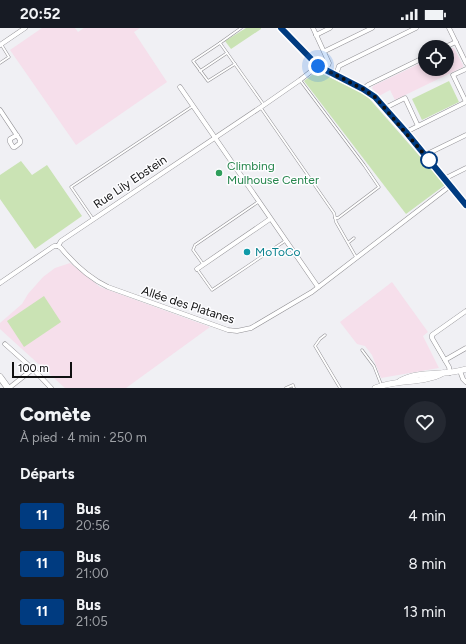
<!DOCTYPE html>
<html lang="fr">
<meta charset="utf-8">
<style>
body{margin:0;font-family:Figtree,sans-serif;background:#242831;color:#f1f3f6;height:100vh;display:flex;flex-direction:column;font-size:15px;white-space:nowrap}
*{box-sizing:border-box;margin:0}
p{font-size:13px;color:#9ea1a6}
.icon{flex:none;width:22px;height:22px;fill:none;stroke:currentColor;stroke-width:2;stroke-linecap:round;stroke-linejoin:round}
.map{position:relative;height:360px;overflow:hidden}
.panel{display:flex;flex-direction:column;background:#171b24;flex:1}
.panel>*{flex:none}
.badge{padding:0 8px;border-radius:3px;font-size:14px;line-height:26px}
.controls{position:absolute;left:418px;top:12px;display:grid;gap:8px}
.controls a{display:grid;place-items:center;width:36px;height:36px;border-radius:50%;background:#171b24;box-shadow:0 2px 6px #0003;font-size:20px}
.scale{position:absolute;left:12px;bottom:10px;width:60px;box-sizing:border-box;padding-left:4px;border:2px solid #101011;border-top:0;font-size:11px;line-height:14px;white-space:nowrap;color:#101011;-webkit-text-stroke:3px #fdfdff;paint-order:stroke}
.you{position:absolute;width:20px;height:20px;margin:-10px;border:3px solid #fff;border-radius:50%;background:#1a73e8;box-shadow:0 0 0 6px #1a73e833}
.map>.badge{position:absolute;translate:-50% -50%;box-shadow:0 0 0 2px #fff}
h2{padding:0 20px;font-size:15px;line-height:36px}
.round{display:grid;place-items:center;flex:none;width:42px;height:42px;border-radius:21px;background:#242831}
.headline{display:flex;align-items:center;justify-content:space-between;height:68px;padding:0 20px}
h1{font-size:19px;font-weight:800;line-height:30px}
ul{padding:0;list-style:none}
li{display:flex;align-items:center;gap:12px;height:48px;padding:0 20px}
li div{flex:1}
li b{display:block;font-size:15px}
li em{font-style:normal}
li .badge{min-width:44px;font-weight:700;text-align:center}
.status{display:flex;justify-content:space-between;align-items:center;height:28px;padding:0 20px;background:#171b24;direction:ltr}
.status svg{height:11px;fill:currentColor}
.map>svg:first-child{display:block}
.education{fill:#f6dfeb}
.green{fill:#cae3b4}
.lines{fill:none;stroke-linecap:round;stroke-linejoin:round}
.lane-casing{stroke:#929195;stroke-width:3}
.street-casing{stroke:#929195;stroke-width:5}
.secondary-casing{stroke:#929195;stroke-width:6}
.primary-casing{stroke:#929195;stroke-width:7}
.lane{stroke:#fff;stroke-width:2}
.street{stroke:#fff;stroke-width:4}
.secondary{stroke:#fff;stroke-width:5.5}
.primary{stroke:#fff;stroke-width:6}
.line-casing{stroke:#fff;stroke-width:9}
.line{stroke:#003b80;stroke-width:6}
.walk{stroke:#101011;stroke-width:4;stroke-dasharray:0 7.2}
.stop-dot{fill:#fff;stroke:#003b80;stroke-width:2}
.leisure-dot{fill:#2e9e5b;stroke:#fdfdff;stroke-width:1.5}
.culture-dot{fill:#0f9aa8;stroke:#fdfdff;stroke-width:1.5}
.labels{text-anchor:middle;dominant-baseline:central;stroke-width:3;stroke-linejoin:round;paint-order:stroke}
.leisure-label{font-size:12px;fill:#27864d;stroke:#fdfdff;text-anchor:start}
.street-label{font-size:12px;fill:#101011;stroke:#fdfdff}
.culture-label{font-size:12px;fill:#0d838f;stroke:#fdfdff;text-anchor:start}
</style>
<div class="status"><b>20:52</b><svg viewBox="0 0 49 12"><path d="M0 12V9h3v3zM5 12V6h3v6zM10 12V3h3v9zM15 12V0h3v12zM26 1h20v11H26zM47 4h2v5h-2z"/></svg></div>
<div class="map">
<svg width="466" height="360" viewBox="0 0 466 360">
<rect width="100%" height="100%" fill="#f0f0f4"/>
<g class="education">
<path d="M42 0H75L78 4 84 0H140L134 4 167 54 76 117 10 22Z"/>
<path d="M453 20H454L463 37V39L395 72 390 62 379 68 372 60 373 58 425 33V41H447V22Z"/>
<path d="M70 235 100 259 210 299 126 360H65L0 301V295L22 276 28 266 43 249 55 240Z"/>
<path d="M392 254 428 304 423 308 439 340 381 350 372 327 365 318 357 316 340 294Z"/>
</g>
<g class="green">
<path d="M246 0H261V1L231 21 225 13Z"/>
<path d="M317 43 367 68 445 157 406 186 304 53Z"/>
<path d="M449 53 459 74 422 92 412 71Z"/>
<path d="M21 133 32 147 47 137 82 188 35 221 0 171V147Z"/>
<path d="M44 268 61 294 24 319 7 293Z"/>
</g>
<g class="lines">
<g class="lane-casing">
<g id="lane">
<path d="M241 0 220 15 264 77"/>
<path d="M220 15 193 33 208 53 235 36"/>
<path d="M0 35 9 29 1 16"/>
<path d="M200 43 227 25"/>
<path d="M300 52 364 137 379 159 338 190H335"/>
<path d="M261 80 334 185 336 194 356 229"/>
<path d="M93 191 71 159 193 78"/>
<path d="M349 214 354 210"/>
<path d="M203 236 193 222 195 217 258 174"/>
<path d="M197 241 212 262 285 213"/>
<path d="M325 307 320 311 315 318 340 360"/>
<path d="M362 322 374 338 381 356"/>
<path d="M286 360 293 357 294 360"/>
</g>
</g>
<g class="street-casing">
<g id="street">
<path d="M313 0 329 35 326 42"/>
<path d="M449 0 466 35"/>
<path d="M316 7 330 0"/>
<path d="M0 17 25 0"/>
<path d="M445 19 456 14"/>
<path d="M325 23 372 0"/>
<path d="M466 41 453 47 466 74"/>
<path d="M336 47 339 38 416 0"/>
<path d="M180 59 318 259"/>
<path d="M363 61 368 57 425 29"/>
<path d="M385 80 405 70 418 98"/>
<path d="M0 82 20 112V115L15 119H13L10 114V111L17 107"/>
<path d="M406 104 466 74"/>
<path d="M425 127 466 107"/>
<path d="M444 151 466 140"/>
<path d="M58 218 61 220C74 236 89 250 108 259L228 302 237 303 251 300 312 264 450 158"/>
<path d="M58 218 61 213 264 77 300 52 318 38"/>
<path d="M197 241 270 191"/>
<path d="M0 255 54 218H58"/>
<path d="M5 316 33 341 51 360"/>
<path d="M445 332 466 320"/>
<path d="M460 343 463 351 466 354"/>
<path d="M450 345 449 339 432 310V307L466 283"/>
<path d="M9 360 33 341"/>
</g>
</g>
<g class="secondary-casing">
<g id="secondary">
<path d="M281 0 318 38 363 61 375 69 406 104 466 177"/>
<path d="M400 353C420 342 445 348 466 341"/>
<path d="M375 360C397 351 423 356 443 345"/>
</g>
</g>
<g class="primary-casing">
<path id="primary" d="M0 349 8 360"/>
</g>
<use href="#lane" class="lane"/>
<use href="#street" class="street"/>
<use href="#secondary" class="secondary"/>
<use href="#primary" class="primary"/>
</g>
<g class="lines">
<g class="line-casing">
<path id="line" d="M281 0 318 38 363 61 375 69 406 104 466 177"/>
</g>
<use href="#line" class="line"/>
<path class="walk" d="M318 38 363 61 375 69 429 132"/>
</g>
<circle class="stop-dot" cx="429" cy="132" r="8"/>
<circle class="leisure-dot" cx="219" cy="145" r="4"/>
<circle class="culture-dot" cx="247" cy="224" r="4"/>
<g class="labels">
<g class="leisure-label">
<text x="227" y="138">Climbing<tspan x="227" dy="14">Mulhouse Center</tspan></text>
</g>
<g class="street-label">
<text transform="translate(130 154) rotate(-34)">Rue Lily Ebstein</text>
<text transform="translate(188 277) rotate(18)">Allée des Platanes</text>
</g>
<g class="culture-label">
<text x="255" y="224">MoToCo</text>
</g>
</g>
</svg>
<div class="controls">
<a><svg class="icon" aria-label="locate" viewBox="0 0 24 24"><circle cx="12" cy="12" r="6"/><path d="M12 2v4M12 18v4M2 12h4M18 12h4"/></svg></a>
</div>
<div class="scale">100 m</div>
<div class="you" style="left:318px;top:38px"></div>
</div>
<section class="panel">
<div class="headline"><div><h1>Comète</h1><p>À pied · 4 min · 250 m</p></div><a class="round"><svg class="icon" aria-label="heart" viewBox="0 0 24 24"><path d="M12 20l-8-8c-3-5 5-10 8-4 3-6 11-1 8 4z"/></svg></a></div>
<h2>Départs</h2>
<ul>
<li><span class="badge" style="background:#003b80;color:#fff">11</span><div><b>Bus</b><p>20:56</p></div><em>4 min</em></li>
<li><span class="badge" style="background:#003b80;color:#fff">11</span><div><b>Bus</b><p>21:00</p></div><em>8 min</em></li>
<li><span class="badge" style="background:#003b80;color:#fff">11</span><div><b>Bus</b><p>21:05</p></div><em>13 min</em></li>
</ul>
</section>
